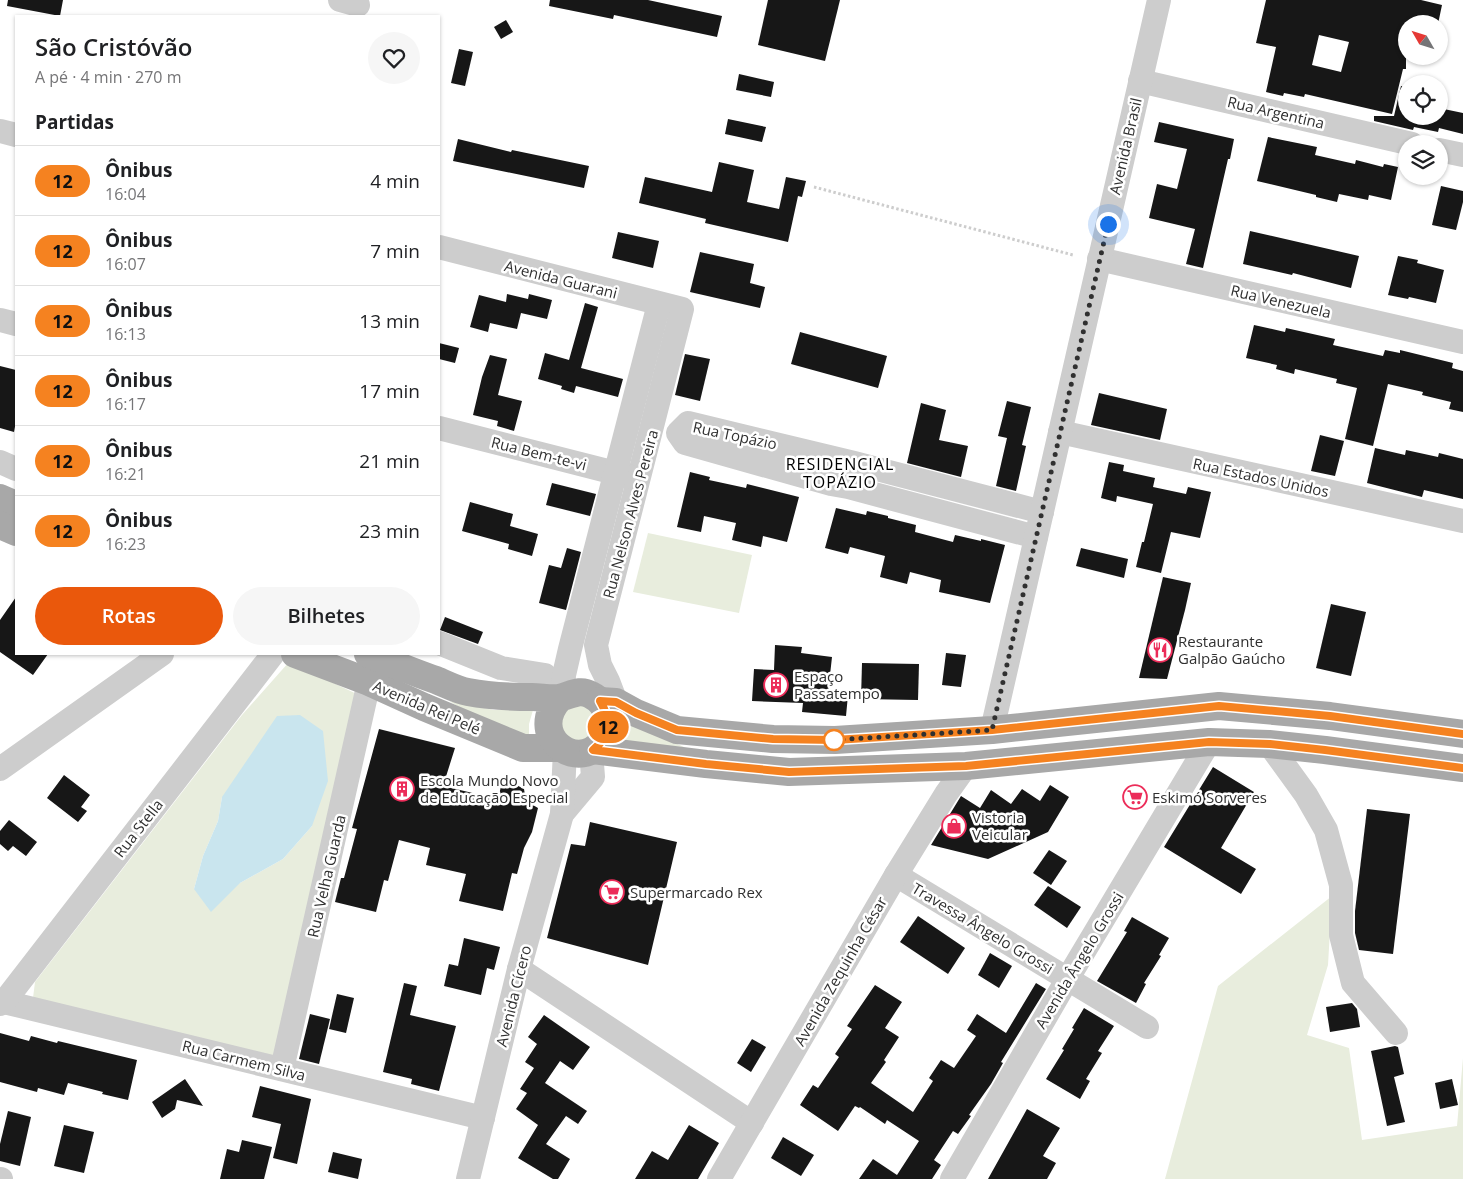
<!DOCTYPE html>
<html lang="pt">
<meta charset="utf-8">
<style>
body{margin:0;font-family:"Open Sans",sans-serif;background:#f6f6f6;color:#202124;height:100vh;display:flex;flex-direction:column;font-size:19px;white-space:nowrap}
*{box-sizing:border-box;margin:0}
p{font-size:16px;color:#757577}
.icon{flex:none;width:28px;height:28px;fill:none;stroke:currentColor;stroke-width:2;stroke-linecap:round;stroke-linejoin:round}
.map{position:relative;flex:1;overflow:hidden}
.panel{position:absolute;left:15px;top:15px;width:425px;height:640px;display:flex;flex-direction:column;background:#fff;border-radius:0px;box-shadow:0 1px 4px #0004}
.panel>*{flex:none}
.badge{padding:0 10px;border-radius:16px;font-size:18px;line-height:32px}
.needle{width:32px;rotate:309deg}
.controls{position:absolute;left:1398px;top:15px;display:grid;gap:10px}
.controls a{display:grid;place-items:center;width:50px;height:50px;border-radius:50%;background:#fff;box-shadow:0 1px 4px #0004;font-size:25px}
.you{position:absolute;width:25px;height:25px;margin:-12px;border:4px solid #fff;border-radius:50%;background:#1a73e8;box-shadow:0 0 0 8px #1a73e833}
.map>.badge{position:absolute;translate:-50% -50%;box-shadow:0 0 0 2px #fff}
h2{padding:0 20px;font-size:19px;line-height:45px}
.round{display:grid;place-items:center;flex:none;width:52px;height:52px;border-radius:26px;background:#f6f6f6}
.overview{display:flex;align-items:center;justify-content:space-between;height:85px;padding:0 20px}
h1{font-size:24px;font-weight:600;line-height:38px}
.cta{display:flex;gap:10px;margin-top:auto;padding:10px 20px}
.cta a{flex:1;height:58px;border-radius:30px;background:#ea580c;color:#fff;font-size:20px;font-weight:600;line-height:58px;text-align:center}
.cta a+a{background:#f6f6f6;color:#202124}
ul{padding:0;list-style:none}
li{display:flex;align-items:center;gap:15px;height:70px;padding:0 20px;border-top:1px solid #e0e0e0}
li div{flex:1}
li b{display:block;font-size:19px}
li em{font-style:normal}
li .badge{min-width:55px;font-weight:700;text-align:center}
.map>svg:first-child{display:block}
.green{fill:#e8eddd;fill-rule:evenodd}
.water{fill:#c9e5ee}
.building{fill:#171717;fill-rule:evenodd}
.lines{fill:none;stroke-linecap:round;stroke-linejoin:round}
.path{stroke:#cdcdcd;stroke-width:3;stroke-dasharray:2.5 2.5;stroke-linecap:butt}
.minor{stroke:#cdcdcd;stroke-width:24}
.major{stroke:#a8a8a8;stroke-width:28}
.line-casing{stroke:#fff;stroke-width:11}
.line{stroke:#f58220;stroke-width:8}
.walk{stroke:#303030;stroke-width:5;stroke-dasharray:0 9}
.stop-dot{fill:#fff;stroke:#f58220;stroke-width:2.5}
.labels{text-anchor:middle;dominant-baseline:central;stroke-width:5;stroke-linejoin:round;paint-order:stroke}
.street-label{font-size:15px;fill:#303030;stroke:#fff}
.poi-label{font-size:15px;fill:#303030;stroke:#fff;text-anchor:start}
.neighbourhood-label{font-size:16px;letter-spacing:1px;fill:#000;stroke:#fff}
</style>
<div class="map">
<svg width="1463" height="1179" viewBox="0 0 1463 1179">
<rect width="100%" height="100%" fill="#fff"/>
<g class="green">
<path d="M648 533 752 555 739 613 633 592Z"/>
<path d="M289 662 361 696 275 1057 33 998 35 982 242 715ZM222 797 312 826 283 859 240 883 194 889 203 856 218 821Z"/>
<path d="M449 701 494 710H533L529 724V739L473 715Z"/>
<path d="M588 701 602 726 582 747 556 734 560 706Z"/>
<path d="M621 719 684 747 657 746 616 747 623 735Z"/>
<path d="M1332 896 1328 965 1307 1035 1349 1048 1362 1140 1457 1126 1463 1058V1179H1165L1218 986Z"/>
</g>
<path class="water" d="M300 715 323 731 328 781 312 826 283 859 240 883 211 912 194 889 203 856 218 821 222 797 277 716Z"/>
<g class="building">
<path d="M8 0H63L60 16 7 6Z"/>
<path d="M550 0H648L722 16 717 37 614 15 613 19 549 6Z"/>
<path d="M768 0H840L825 61 758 45Z"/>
<path d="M1266 0H1421L1442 5 1438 24H1406V69H1403L1392 114 1305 94 1304 97 1284 93 1283 96 1266 92 1276 47 1256 43ZM1319 35 1349 42 1341 72 1312 65Z"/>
<path d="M506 20 513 32 501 39 494 27Z"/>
<path d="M459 49 473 52 465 86 451 83Z"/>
<path d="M739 74 774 82 771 97 736 90Z"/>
<path d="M1401 86H1406V116H1439V108L1463 113V134L1439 128 1438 132 1414 127 1413 130 1374 121V116H1394Z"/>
<path d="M728 119 766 127 762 142 725 134Z"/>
<path d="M1159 122 1234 139 1230 159H1228L1203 268 1186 264 1195 229 1149 218 1157 184 1177 189 1187 149 1154 142Z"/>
<path d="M1268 137 1317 147 1315 155 1355 164 1356 160 1383 167 1384 164 1398 167 1391 200 1369 195 1368 200 1339 194 1337 202 1316 197V195L1257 181Z"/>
<path d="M458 139 511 152 512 150 589 166 584 188 453 161Z"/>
<path d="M719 162 754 170 747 202 779 209 786 177 806 181 802 197 798 196 788 242 705 223 706 219 639 203 645 177 712 192Z"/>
<path d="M1441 186 1463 191V202L1456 230 1432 225Z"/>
<path d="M1250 231 1359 256 1351 288 1293 273 1292 275 1243 264Z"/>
<path d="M618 232 659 241 653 268 612 258Z"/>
<path d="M700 252 754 264 750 283 765 287 760 308 690 292Z"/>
<path d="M1398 256 1418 260 1417 263 1444 270 1436 303 1409 297 1408 299 1388 295Z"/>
<path d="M507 294 528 299 529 294 552 300 547 319 521 313 517 329 490 323 488 332 470 327 479 295 506 302Z"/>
<path d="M585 303 598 307 581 368 623 379 618 397 576 386 574 393 561 389 562 386 538 379 545 353 569 360Z"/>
<path d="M1254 325 1285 332 1286 328 1335 339 1333 345 1383 356 1385 350 1400 353V350L1453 363 1452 368 1463 371V412L1449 409 1451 402 1422 395 1423 392 1388 384 1373 446 1345 439 1357 388 1336 383 1337 379 1295 369 1294 374 1276 369 1277 365 1246 358Z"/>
<path d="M800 332 887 356 878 388 791 364Z"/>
<path d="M439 343 459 348 455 363 439 359Z"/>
<path d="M685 354 710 359 700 401 675 395Z"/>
<path d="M490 355 507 359 498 395 522 401 514 431 497 426 498 421 473 415 482 377Z"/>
<path d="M0 366 16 370V421L14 432 0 428Z"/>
<path d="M1099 393 1167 409 1160 440 1091 425Z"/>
<path d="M1007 401 1031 407 1022 445 1026 446 1016 491 996 486 1007 438 998 436Z"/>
<path d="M921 403 946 410 939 440 968 446 961 477 907 463Z"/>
<path d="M1320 435 1344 441 1335 476 1311 471Z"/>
<path d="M1375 448 1405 455 1406 450 1438 457 1439 453 1463 459V499L1424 490 1422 497 1367 483Z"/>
<path d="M1109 462 1124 465 1123 471 1155 478 1153 487 1186 494 1188 487 1211 492 1200 538 1171 532 1161 573 1136 567 1142 542H1144L1153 504 1117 496 1116 502 1101 498Z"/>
<path d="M690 472 710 477 709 480 746 488 747 484 799 497 787 542 763 536 761 547 732 540 736 523 704 516 701 532 677 527Z"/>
<path d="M552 483 596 494 590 516 546 505Z"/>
<path d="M470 502 513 514 510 526 538 534 532 556 508 549 509 544 462 531Z"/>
<path d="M836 508 866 515 867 511 888 516V518L916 525 915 532 953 542 955 535 981 541V539L1005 545 990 603 939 592 941 580 910 572 907 584 880 577 885 556 850 547 848 554 825 548Z"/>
<path d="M567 548 581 552 566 610 539 603 549 565 561 568Z"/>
<path d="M1081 548 1128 559 1124 578 1076 566Z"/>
<path d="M1163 577 1191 583 1185 610 1167 679 1139 678Z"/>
<path d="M16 597V654H48L33 675 0 652V620Z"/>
<path d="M1331 604 1366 612 1351 676 1316 668Z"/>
<path d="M445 617 483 632 478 644 440 630Z"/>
<path d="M775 645 802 647 801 653 832 657 828 693 848 695 846 716 802 712 803 703 752 701 754 669 774 670Z"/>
<path d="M946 653 966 655 961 687 942 685Z"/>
<path d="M862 663 919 664 918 700 861 699Z"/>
<path d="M379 729 455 748 443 786 498 799 503 778 524 789 526 801 538 808 532 832 524 848 517 874 512 873 503 911 459 901 466 874 426 865 430 848 399 840 388 881 384 880 376 912 335 902 341 878H344L357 829 352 828Z"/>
<path d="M1213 767 1254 792 1221 848 1256 869 1241 894 1164 847Z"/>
<path d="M64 775 90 795 81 807 87 811 78 822 47 798Z"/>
<path d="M1050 785 1069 797 1048 832 988 859 931 845 961 796 980 808 991 790 1011 804 1022 789 1040 801Z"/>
<path d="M1367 809 1410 814 1393 954 1359 950 1355 933V911Z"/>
<path d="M9 820 37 842 26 856 13 846 8 851 0 844V831Z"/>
<path d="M590 822 677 842 648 965 547 938 571 844 585 846Z"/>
<path d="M1049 850 1067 861 1051 885 1033 873Z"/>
<path d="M1048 886 1081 907 1067 928 1034 905Z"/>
<path d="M918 916 965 948 948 974 900 942Z"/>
<path d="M1132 917 1169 938 1159 955 1161 956 1144 983 1146 984 1136 1003 1097 981 1127 932 1124 931Z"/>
<path d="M464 938 500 947 494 970 487 968 481 995 444 986 449 964 458 966Z"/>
<path d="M990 953 1012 966 999 988 978 975Z"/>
<path d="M404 983 417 986 410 1015 456 1026 439 1091 411 1084 412 1079 383 1072Z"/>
<path d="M1036 983 1046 989 1001 1062 1003 1063 991 1084 969 1115 971 1116 958 1134 953 1131 934 1160 941 1165 932 1179H859L873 1159 897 1175 919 1141 887 1120 885 1124 860 1107 859 1108 855 1106 838 1131 800 1105 813 1085 818 1088 839 1057 835 1054 852 1029 847 1026 875 985 902 1002 885 1028 899 1037 884 1060 886 1062 871 1083 913 1112 933 1081 929 1078 941 1060 954 1068 976 1036 967 1030 977 1014 1006 1033Z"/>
<path d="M337 994 354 998 346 1033 329 1029Z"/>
<path d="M1352 1003 1357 1009 1360 1027 1330 1032 1326 1007Z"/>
<path d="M1084 1008 1114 1026 1098 1051 1102 1053 1086 1079 1090 1081 1080 1099 1046 1079 1064 1050 1062 1049 1074 1029 1072 1028Z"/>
<path d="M310 1014 330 1019 319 1064 299 1059Z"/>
<path d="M544 1015 590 1047 573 1070 560 1061 545 1083 587 1111 578 1124 566 1116 546 1144 570 1159 558 1179H553L518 1158 538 1125 516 1109 527 1093 520 1089 534 1068 525 1062 537 1044 528 1037Z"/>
<path d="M0 1033 29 1041 31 1036 57 1043 58 1041 137 1060 128 1100 102 1094 103 1092 68 1083 64 1095 38 1088 37 1092 0 1082Z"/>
<path d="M752 1039 766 1047 751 1072 737 1063Z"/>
<path d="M1395 1046 1398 1047 1404 1074 1394 1077 1405 1122 1387 1126 1371 1051Z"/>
<path d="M185 1079 203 1106 177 1100 175 1109 162 1118 152 1102Z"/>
<path d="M1452 1079 1458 1105 1440 1109 1435 1083Z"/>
<path d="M260 1086 311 1099 297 1164 273 1158 281 1124 252 1117Z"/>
<path d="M1027 1109 1060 1128 1043 1156 1056 1163 1047 1179H988Z"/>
<path d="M8 1111 31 1117 20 1166 0 1161V1144Z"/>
<path d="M64 1125 94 1132 84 1173 54 1166Z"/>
<path d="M689 1125 719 1143 698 1179H635L652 1151 668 1160Z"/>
<path d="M783 1137 814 1155 801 1176 771 1158Z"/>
<path d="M242 1140 272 1147 264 1179H220L227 1149 239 1152Z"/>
<path d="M333 1152 362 1159 358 1179 328 1172Z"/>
</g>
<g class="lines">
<path class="path" d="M814 187 1073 255"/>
<g class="minor">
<path d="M340 0 358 5"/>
<path d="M1140 81 1412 144"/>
<path d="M0 131 16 135"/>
<path d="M1439 150 1463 155"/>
<path d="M439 247 682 309 596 645 600 665 608 681 616 702 608 715"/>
<path d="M1099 259 1463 342"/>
<path d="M0 320 16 324"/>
<path d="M439 428 631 477"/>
<path d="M1060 432 1463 521"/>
<path d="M0 462 16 469"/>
<path d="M1036 537 848 487 831 484 685 443 678 433 688 423 854 463 1042 512"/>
<path d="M439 643 501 668 545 675 562 697"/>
<path d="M563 696 564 675 570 649 659 304"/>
<path d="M992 730 1159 0"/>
<path d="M1269 744 1306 795 1326 830 1341 885V935L1353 983 1396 1033"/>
<path d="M0 769 162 654"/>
<path d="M562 814 593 777 591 751"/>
<path d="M896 875 1147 1027"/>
<path d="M519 969 752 1123"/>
<path d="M4 1002 483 1118"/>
<path d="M0 1004 4 1002 273 654"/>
<path d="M282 1069 369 682"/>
<path d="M0 1179H1"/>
<path d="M468 1179 519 969 562 814 565 750"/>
<path d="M719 1179 896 875 946 794 966 766"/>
<path d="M952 1179 1068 978 1209 742"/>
</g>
<g class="major">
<path d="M0 498 16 505"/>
<path d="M0 525 16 532"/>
<path d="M295 654 369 682 424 707 523 748H561"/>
<path d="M368 654C391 663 413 672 436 680 446 684 457 690 468 692 489 696 511 697 532 697 541 697 550 699 559 698 570 696 579 688 591 695 609 704 615 727 601 743 575 773 526 734 560 698"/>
<path d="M600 701 616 702 636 713 677 730 773 739 835 740 992 730 1219 706 1330 716 1463 734"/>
<path d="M593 750 706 764 789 772 966 766 1209 742 1269 744 1325 750 1463 768"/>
</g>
</g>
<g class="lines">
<g class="line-casing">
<path id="line" d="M1463 734 1330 716 1219 706 992 730 835 740 773 739 677 730 636 713 616 702 600 701C612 722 613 733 593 750L706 764 789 772 966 766 1209 742 1270 744 1325 750 1463 768"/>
</g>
<use href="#line" class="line"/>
<path class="walk" d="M834 740 992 730 1108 224"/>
</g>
<defs>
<g id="restaurant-ring" transform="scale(1.25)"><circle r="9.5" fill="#fff" stroke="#ec2c59" stroke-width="1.5"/><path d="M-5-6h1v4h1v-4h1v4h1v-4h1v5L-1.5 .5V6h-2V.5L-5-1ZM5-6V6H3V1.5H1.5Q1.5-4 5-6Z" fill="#ec2c59"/></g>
<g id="building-ring" transform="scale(1.25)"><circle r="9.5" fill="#fff" stroke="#ec2c59" stroke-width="1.5"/><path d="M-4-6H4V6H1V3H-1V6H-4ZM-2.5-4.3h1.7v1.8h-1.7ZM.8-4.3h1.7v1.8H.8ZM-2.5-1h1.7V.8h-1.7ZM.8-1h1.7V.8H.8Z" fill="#ec2c59"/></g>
<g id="supermarket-ring" transform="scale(1.25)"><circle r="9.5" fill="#fff" stroke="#ec2c59" stroke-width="1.5"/><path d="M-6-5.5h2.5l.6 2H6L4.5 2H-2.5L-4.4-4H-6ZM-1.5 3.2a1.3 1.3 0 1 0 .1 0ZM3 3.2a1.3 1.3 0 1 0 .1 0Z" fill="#ec2c59"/></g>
<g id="shop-ring" transform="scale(1.25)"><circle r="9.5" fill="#fff" stroke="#ec2c59" stroke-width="1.5"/><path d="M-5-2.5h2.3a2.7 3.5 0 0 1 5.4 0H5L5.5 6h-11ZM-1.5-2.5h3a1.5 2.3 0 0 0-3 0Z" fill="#ec2c59"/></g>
</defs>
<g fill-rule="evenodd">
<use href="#restaurant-ring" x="1160" y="650"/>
<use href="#building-ring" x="776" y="685"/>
<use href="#building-ring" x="402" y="789"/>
<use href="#supermarket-ring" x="1135" y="797"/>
<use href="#shop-ring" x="954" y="826"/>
<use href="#supermarket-ring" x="612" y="892"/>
</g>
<circle class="stop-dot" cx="834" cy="740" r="10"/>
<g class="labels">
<g class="street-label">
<text transform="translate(1276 112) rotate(13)">Rua Argentina</text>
<text transform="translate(1125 146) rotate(-77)">Avenida Brasil</text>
<text transform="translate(561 279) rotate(14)">Avenida Guarani</text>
<text transform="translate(1281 301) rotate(13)">Rua Venezuela</text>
<text transform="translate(735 435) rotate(12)">Rua Topázio</text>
<text transform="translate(539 453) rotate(14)">Rua Bem-te-vi</text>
<text transform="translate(1261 477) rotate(12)">Rua Estados Unidos</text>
<text transform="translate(630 514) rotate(-75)">Rua Nelson Alves Pereira</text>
<text transform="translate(427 707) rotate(23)">Avenida Rei Pelé</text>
<text transform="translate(138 828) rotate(-52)">Rua Stella</text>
<text transform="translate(326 876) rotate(-77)">Rua Velha Guarda</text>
<text transform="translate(983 928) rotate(31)">Travessa Ângelo Grossi</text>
<text transform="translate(1079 960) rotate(-59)">Avenida Ângelo Grossi</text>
<text transform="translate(840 971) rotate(-60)">Avenida Zequinha César</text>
<text transform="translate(513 996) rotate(-76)">Avenida Cícero</text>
<text transform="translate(244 1060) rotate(14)">Rua Carmem Silva</text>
</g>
<g class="poi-label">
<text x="1178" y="641">Restaurante<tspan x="1178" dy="17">Galpão Gaúcho</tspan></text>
<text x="794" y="676">Espaço<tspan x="794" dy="17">Passatempo</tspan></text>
<text x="420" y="780">Escola Mundo Novo<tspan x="420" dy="17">de Educação Especial</tspan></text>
<text x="1152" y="797">Eskimó Sorveres</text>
<text x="972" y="817">Vistoria<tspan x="972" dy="17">Veicular</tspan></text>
<text x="630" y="892">Supermarcado Rex</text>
</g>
<g class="neighbourhood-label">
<text x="840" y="464">RESIDENCIAL<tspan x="840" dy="18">TOPÁZIO</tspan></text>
</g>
</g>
</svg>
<div class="controls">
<a><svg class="needle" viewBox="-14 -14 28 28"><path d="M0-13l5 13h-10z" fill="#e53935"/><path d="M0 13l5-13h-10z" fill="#757577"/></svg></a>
<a><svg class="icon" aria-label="locate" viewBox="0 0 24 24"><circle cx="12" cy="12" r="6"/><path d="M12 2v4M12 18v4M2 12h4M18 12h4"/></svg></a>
<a><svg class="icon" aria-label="layers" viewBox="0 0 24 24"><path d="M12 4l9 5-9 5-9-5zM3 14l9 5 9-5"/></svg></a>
</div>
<div class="you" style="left:1108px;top:224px"></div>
<b class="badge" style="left:608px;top:727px;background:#f58220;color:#111">12</b>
<section class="panel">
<div class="overview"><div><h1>São Cristóvão</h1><p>A pé · 4 min · 270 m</p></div><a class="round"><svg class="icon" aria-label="heart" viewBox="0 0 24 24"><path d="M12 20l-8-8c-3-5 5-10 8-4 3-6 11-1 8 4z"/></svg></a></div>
<h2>Partidas</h2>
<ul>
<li><span class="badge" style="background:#f58220;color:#111">12</span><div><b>Ônibus</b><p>16:04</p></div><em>4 min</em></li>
<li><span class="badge" style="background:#f58220;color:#111">12</span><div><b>Ônibus</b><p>16:07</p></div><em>7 min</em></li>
<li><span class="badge" style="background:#f58220;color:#111">12</span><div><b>Ônibus</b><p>16:13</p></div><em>13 min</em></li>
<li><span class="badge" style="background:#f58220;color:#111">12</span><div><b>Ônibus</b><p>16:17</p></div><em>17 min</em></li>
<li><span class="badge" style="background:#f58220;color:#111">12</span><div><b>Ônibus</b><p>16:21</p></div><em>21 min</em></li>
<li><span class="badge" style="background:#f58220;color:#111">12</span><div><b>Ônibus</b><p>16:23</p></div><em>23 min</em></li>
</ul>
<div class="cta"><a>Rotas</a><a>Bilhetes</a></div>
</section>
</div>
